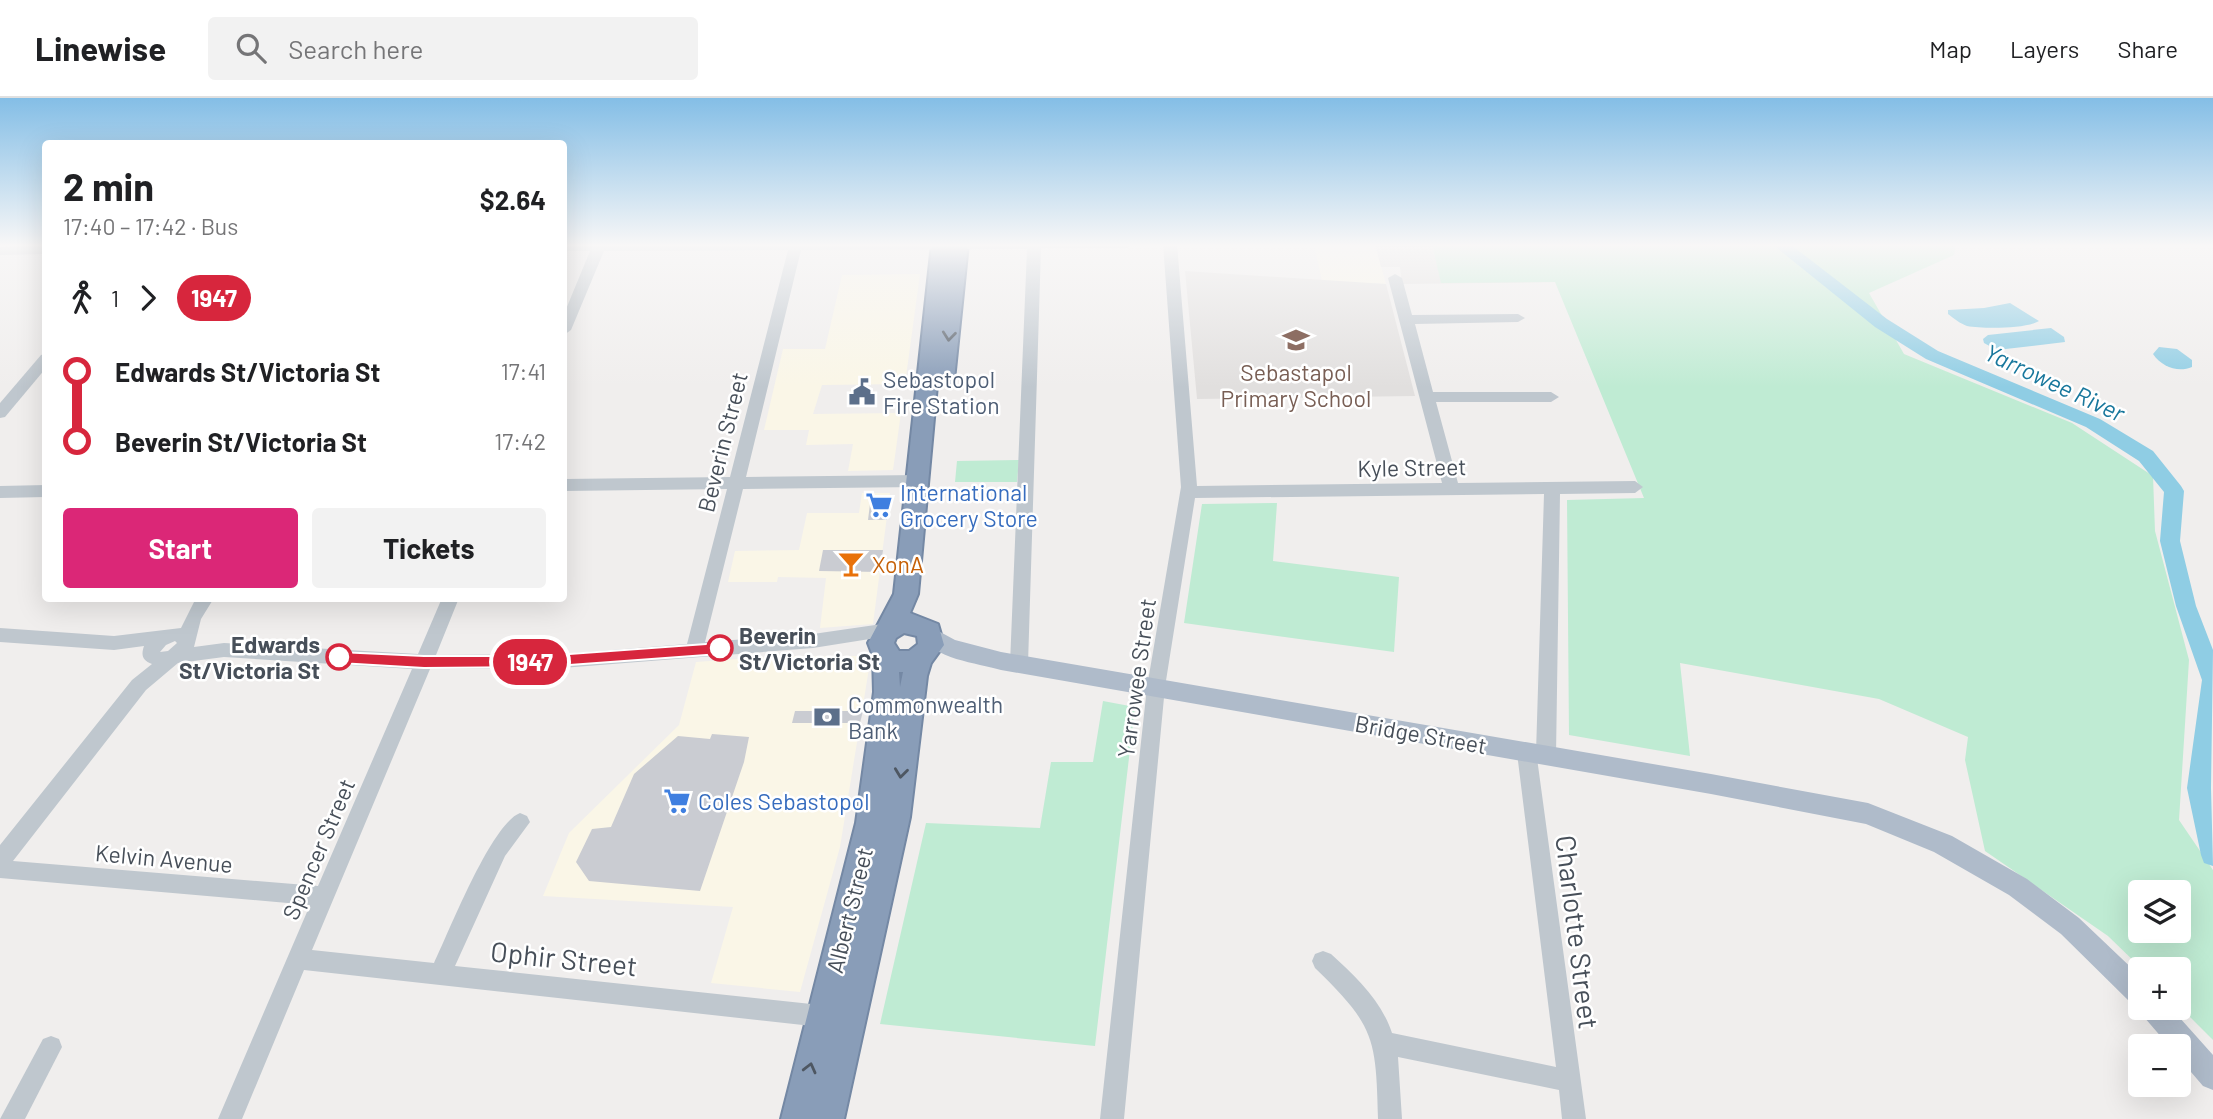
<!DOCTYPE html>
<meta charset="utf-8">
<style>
body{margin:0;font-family:Barlow,sans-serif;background:#f2f2f2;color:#202124;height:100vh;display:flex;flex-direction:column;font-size:26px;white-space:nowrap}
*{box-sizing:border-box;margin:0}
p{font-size:23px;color:#757577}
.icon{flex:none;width:38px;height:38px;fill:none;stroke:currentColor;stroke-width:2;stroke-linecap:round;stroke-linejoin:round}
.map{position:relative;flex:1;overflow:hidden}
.sheet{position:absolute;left:42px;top:42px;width:525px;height:462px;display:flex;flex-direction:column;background:#fff;border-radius:7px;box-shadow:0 7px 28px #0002}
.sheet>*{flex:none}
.badge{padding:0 14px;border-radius:23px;font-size:24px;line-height:46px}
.fabs{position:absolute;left:2128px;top:782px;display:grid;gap:14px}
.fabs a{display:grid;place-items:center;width:63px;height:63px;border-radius:7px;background:#fff;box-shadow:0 7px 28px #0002;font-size:35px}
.map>.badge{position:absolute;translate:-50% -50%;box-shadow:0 0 0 4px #fff}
.legs{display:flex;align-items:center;gap:10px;height:77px;padding:0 21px;font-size:23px}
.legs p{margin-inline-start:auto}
.head{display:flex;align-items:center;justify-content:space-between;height:119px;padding:0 21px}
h1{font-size:38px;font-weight:700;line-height:52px}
.cta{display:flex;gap:14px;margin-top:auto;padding:14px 21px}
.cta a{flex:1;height:80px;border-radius:7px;background:#db2777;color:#fff;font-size:28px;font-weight:700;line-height:80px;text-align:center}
.cta a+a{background:#f2f2f2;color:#202124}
ul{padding:0 21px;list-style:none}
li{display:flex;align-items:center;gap:24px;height:70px;font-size:26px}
li i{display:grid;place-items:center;width:10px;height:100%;margin:0 9px;background:currentColor}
li i::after{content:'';width:18px;height:18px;margin:-9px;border:5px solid;border-radius:50%;background:#fff}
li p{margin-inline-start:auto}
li:first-child i{background:linear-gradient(#0000 50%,currentColor 0)}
li:last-child i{background:linear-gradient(currentColor 50%,#0000 0)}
header{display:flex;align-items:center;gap:42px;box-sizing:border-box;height:98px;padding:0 35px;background:#fff;border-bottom:2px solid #e0e0e0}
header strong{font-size:33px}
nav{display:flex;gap:38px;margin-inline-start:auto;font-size:24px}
.search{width:490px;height:63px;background:#f2f2f2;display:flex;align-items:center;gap:18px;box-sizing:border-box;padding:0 24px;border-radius:7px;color:#757577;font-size:26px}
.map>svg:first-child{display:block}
.commercial{fill:#faf6e7}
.education{fill:#e1dfde}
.green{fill:#bfebd3;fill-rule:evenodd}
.water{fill:#8fcde4}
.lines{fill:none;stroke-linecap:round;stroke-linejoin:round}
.river{fill:#8fcde4;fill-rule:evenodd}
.building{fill:#caccd2}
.highway-casing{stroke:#7488a4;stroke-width:4}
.minor{fill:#bfc7ce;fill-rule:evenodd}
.major{fill:#afbbca;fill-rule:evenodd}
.highway{fill:#899db8;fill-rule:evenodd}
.oneway{stroke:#4e5762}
.line-1{fill:#d7263d;stroke:#fff;stroke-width:2}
.stop-1-dot{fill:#fff;stroke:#d7263d;stroke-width:3.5}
.labels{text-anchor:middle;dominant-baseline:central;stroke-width:5;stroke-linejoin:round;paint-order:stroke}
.education-label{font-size:23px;fill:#785e54;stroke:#fff}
.service-label{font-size:23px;fill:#4e5e75;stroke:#fff;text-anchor:start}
.street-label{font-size:23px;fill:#474f59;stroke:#fff}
.shop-label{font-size:23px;fill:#366cbe;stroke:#fff;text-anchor:start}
.food-label{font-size:23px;fill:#c56008;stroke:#fff;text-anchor:start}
.stop-label{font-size:23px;font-weight:bold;fill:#474f59;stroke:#fff;text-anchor:start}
.water-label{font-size:24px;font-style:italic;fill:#18779c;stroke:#fff}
.near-street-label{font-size:28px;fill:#474f59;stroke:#fff}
</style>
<header>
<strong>Linewise</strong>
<div class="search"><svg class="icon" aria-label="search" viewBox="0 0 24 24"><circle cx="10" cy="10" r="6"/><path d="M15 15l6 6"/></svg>Search here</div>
<nav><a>Map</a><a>Layers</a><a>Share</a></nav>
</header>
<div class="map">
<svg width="2213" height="1021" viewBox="0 0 2213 1021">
<rect width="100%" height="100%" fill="#f0eeed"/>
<g class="commercial">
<path d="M1183 146H1375L1386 186 1322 183 1314 147Z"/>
<path d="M920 176 905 286 822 287 813 316 901 315 893 372 848 373 853 346 806 347 809 332H764L783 251H825L842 177Z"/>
<path d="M862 395H890L873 526 820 530 826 480 778 479 777 484H728L735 453 799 452 807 415H859Z"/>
<path d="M778 558H871L840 749 800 894 711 885 733 809 543 798 569 735 679 627 696 564Z"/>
</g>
<g class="education">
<path d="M1375 146H1539L1555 184 1402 186 1400 169H1381Z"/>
<path d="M1185 173 1386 186 1415 298 1197 301Z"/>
</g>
<g class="green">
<path d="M1432 146H1956L1954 157 1869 195 1904 256 2072 325 2153 378 2155 433 2189 562 2179 722 2213 772V942L2179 908V872L2142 871 2108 838 1985 753 1965 662 1968 639 1879 601 1680 565 1690 658 1569 637 1567 402 1644 400 1555 184 1441 185ZM2140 794H2179V833H2140Z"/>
<path d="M1019 362 1017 384H955L957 363Z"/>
<path d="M1277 405 1273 463 1399 479 1394 554 1184 525 1202 406Z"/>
<path d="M1103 603 1135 609 1095 948 880 926 926 725 1040 730 1051 664H1093Z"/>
</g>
<g class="water">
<path d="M2010 205 2039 223C2026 231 1983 231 1967 228 1961 226 1953 220 1948 216V212L1984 210Z"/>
<path d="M2051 230 2064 239 2065 244 1997 252 1984 245 1983 241 1988 237Z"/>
<path d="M2159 249 2177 251 2192 262V269C2178 275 2162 269 2153 256Z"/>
</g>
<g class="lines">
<path class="river" d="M1772 146H1790L1887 221 1938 253 2100 321 2153 353 2181 388 2184 393 2180 443 2196 508 2213 552 2211 690 2213 768 2204 765 2201 757 2187 690 2202 582 2176 508 2160 443 2164 394 2139 363 2086 329 1926 261 1875 229Z"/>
</g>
<g class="building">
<path d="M871 398H890L887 422H868Z"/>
<path d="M823 452H883L880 474 819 473Z"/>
<path d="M795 613H863L860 625H792Z"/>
<path d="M712 636 749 639 744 664 700 793 589 783 576 764 592 731 611 729 634 676 678 638 710 641Z"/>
</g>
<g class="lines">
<g class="highway-casing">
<path id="highway" d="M932 146H968L954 282 951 287H937L918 496 910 515 938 526 944 547 931 565 927 578 910 719 844 1021H781L856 725 874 594 873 558 868 545 894 496ZM904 535 917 538 918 546 909 553H899L894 545 896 540ZM899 574H903L900 589Z"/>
</g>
<g class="minor">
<path d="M564 146H1134L1127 150H1041L1028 566 1025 571 1019 573 1013 571 1010 566 1027 151 801 152 746 379 919 377 927 383 919 389 743 391 705 544 813 536 889 525 895 527 898 532 895 537 813 550 562 570 430 571 312 852 434 865C449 834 491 726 520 715L527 718 530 724 505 758 455 868 830 908 838 911 841 919 838 927 830 930 304 872 242 1021H218L310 807 0 780V747L132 582 152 566C142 562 141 557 144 548L114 552 0 544V530L114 538 181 530 196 500H214L201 521 194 549 224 545 418 556 442 500H459L436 557 562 556 687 546 727 391 564 393V381L730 379 788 152 604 153 571 232 564 237V216L590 153H564ZM175 543 177 545 168 553 160 554 166 547ZM224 559 412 571 318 788 13 763 146 592 178 565Z"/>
<path d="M1163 146H1177L1197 388 1442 385 1388 180 1395 176 1402 180 1412 217 1518 216 1525 220 1518 224 1415 226 1433 294H1551L1559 299 1551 304H1436L1458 385 1635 383 1643 389 1635 395 1560 396 1556 658 1553 664 1546 666 1537 660 1586 1021H1562L1559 992 1398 959 1402 1021H1378C1376 940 1375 928 1315 870L1312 863 1315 856 1323 853 1331 856C1356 879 1381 902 1392 935L1556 969 1517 655 1520 649 1527 647 1534 649 1536 655 1544 396 1195 400 1165 589 1124 1021H1100L1147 589 1181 389Z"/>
<path d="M46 148V156L0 157V149Z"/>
<path d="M46 255V270L5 319 0 320V305L41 257Z"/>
<path d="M46 387V399L0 400V388Z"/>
<path d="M51 938 59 941 62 949 25 1021H0L43 941Z"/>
</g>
<path class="major" d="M931 529 955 542 1001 554 1711 676 1868 705 1952 738 2027 781 2079 820 2140 878V910H2171L2213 957V992L2203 988 2179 960V948H2169L2144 919 2140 910V909L2131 905 2061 836 2009 797 1934 754 1866 726 1711 696 1001 572C977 565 933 561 920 537L923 531Z"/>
<use href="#highway" class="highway"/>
</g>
<defs><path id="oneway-chevron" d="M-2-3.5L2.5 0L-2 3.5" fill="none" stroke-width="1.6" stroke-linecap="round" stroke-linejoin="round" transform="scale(1.75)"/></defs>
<g class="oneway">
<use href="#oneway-chevron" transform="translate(949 238) rotate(96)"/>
<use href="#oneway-chevron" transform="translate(901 675) rotate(97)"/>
<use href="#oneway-chevron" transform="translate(810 970) rotate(-76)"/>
</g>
<linearGradient id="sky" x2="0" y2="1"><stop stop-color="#84bee6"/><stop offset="0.51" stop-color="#f8f7f7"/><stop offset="1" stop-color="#f8f7f7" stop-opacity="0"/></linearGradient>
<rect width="2213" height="289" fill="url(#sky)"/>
<path class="line-1" d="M720 545 727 550 720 556 542 569 424 570 339 565 332 559 339 554 424 558H542Z"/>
<defs>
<g id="school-bare" transform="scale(2.1)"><path d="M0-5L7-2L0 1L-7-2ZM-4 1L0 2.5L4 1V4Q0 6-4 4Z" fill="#8d6e63" stroke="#fff" stroke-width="2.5" paint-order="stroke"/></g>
<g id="civic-bare" transform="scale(2.1)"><path d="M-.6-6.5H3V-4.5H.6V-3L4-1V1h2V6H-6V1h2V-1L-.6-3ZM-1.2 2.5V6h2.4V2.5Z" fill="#5c6f8a" stroke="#fff" stroke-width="2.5" paint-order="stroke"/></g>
<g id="supermarket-bare" transform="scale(2.1)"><path d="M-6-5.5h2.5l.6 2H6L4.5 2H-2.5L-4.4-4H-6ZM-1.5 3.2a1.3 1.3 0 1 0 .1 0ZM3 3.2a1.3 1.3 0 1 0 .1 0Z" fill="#3f7fe0" stroke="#fff" stroke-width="2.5" paint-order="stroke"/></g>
<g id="bar-bare" transform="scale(2.1)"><path d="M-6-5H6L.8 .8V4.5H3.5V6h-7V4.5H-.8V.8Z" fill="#e8710a" stroke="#fff" stroke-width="2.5" paint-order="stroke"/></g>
<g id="bank-bare" transform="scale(2.1)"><path d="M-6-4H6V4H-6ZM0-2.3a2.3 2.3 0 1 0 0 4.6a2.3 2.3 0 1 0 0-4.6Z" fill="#5c6f8a" stroke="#fff" stroke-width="2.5" paint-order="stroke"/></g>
</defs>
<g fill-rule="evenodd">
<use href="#school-bare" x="1296" y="242"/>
<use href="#civic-bare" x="862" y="294"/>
<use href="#supermarket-bare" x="879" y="407"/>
<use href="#bar-bare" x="851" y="466"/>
<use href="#bank-bare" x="827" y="619"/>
<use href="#supermarket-bare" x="677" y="703"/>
</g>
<g class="stop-1-dot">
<circle cx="720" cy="550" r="12"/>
<circle cx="339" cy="559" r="12"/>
</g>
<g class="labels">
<g class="education-label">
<text x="1296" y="274">Sebastapol<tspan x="1296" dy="26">Primary School</tspan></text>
</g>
<g class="service-label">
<text x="883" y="281">Sebastopol<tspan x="883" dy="26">Fire Station</tspan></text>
<text x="848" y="606">Commonwealth<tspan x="848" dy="26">Bank</tspan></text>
</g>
<g class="street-label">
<text transform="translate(722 344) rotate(-76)">Beverin Street</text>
<text transform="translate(1412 369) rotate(-1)">Kyle Street</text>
<text transform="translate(1136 580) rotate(-82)">Yarrowee Street</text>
<text transform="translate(1421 636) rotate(10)">Bridge Street</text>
<text transform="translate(318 751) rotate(-67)">Spencer Street</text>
<text transform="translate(164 760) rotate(5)">Kelvin Avenue</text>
<text transform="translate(849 812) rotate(-76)">Albert Street</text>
</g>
<g class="shop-label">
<text x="900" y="394">International<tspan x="900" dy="26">Grocery Store</tspan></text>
<text x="698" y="703">Coles Sebastopol</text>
</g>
<g class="food-label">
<text x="872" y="466">XonA</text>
</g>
<g class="stop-label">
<text x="739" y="537">Beverin<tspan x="739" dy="26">St/Victoria St</tspan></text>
<text x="320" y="546" text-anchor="end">Edwards<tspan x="320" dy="26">St/Victoria St</tspan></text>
</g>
<g class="water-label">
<text transform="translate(2055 284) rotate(25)">Yarrowee River</text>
</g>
<g class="near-street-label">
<text transform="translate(1578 834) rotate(83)">Charlotte Street</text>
<text transform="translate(564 860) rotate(6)">Ophir Street</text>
</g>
</g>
</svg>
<div class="fabs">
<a><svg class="icon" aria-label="layers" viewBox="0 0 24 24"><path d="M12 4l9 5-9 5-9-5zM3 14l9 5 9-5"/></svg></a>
<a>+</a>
<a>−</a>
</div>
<b class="badge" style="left:530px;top:564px;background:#d7263d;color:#fff">1947</b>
<section class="sheet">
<div class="head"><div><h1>2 min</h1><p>17:40 – 17:42 · Bus</p></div><b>$2.64</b></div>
<div class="legs"><svg class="icon" aria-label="walk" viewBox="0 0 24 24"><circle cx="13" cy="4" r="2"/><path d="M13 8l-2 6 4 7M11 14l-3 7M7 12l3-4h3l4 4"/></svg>1<svg class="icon" aria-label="forward" viewBox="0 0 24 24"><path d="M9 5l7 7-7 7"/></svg><b class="badge" style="background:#d7263d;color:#fff">1947</b></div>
<ul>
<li><i style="color:#d7263d"></i><b>Edwards St/Victoria St</b><p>17:41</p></li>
<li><i style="color:#d7263d"></i><b>Beverin St/Victoria St</b><p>17:42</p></li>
</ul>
<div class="cta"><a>Start</a><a>Tickets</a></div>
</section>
</div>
